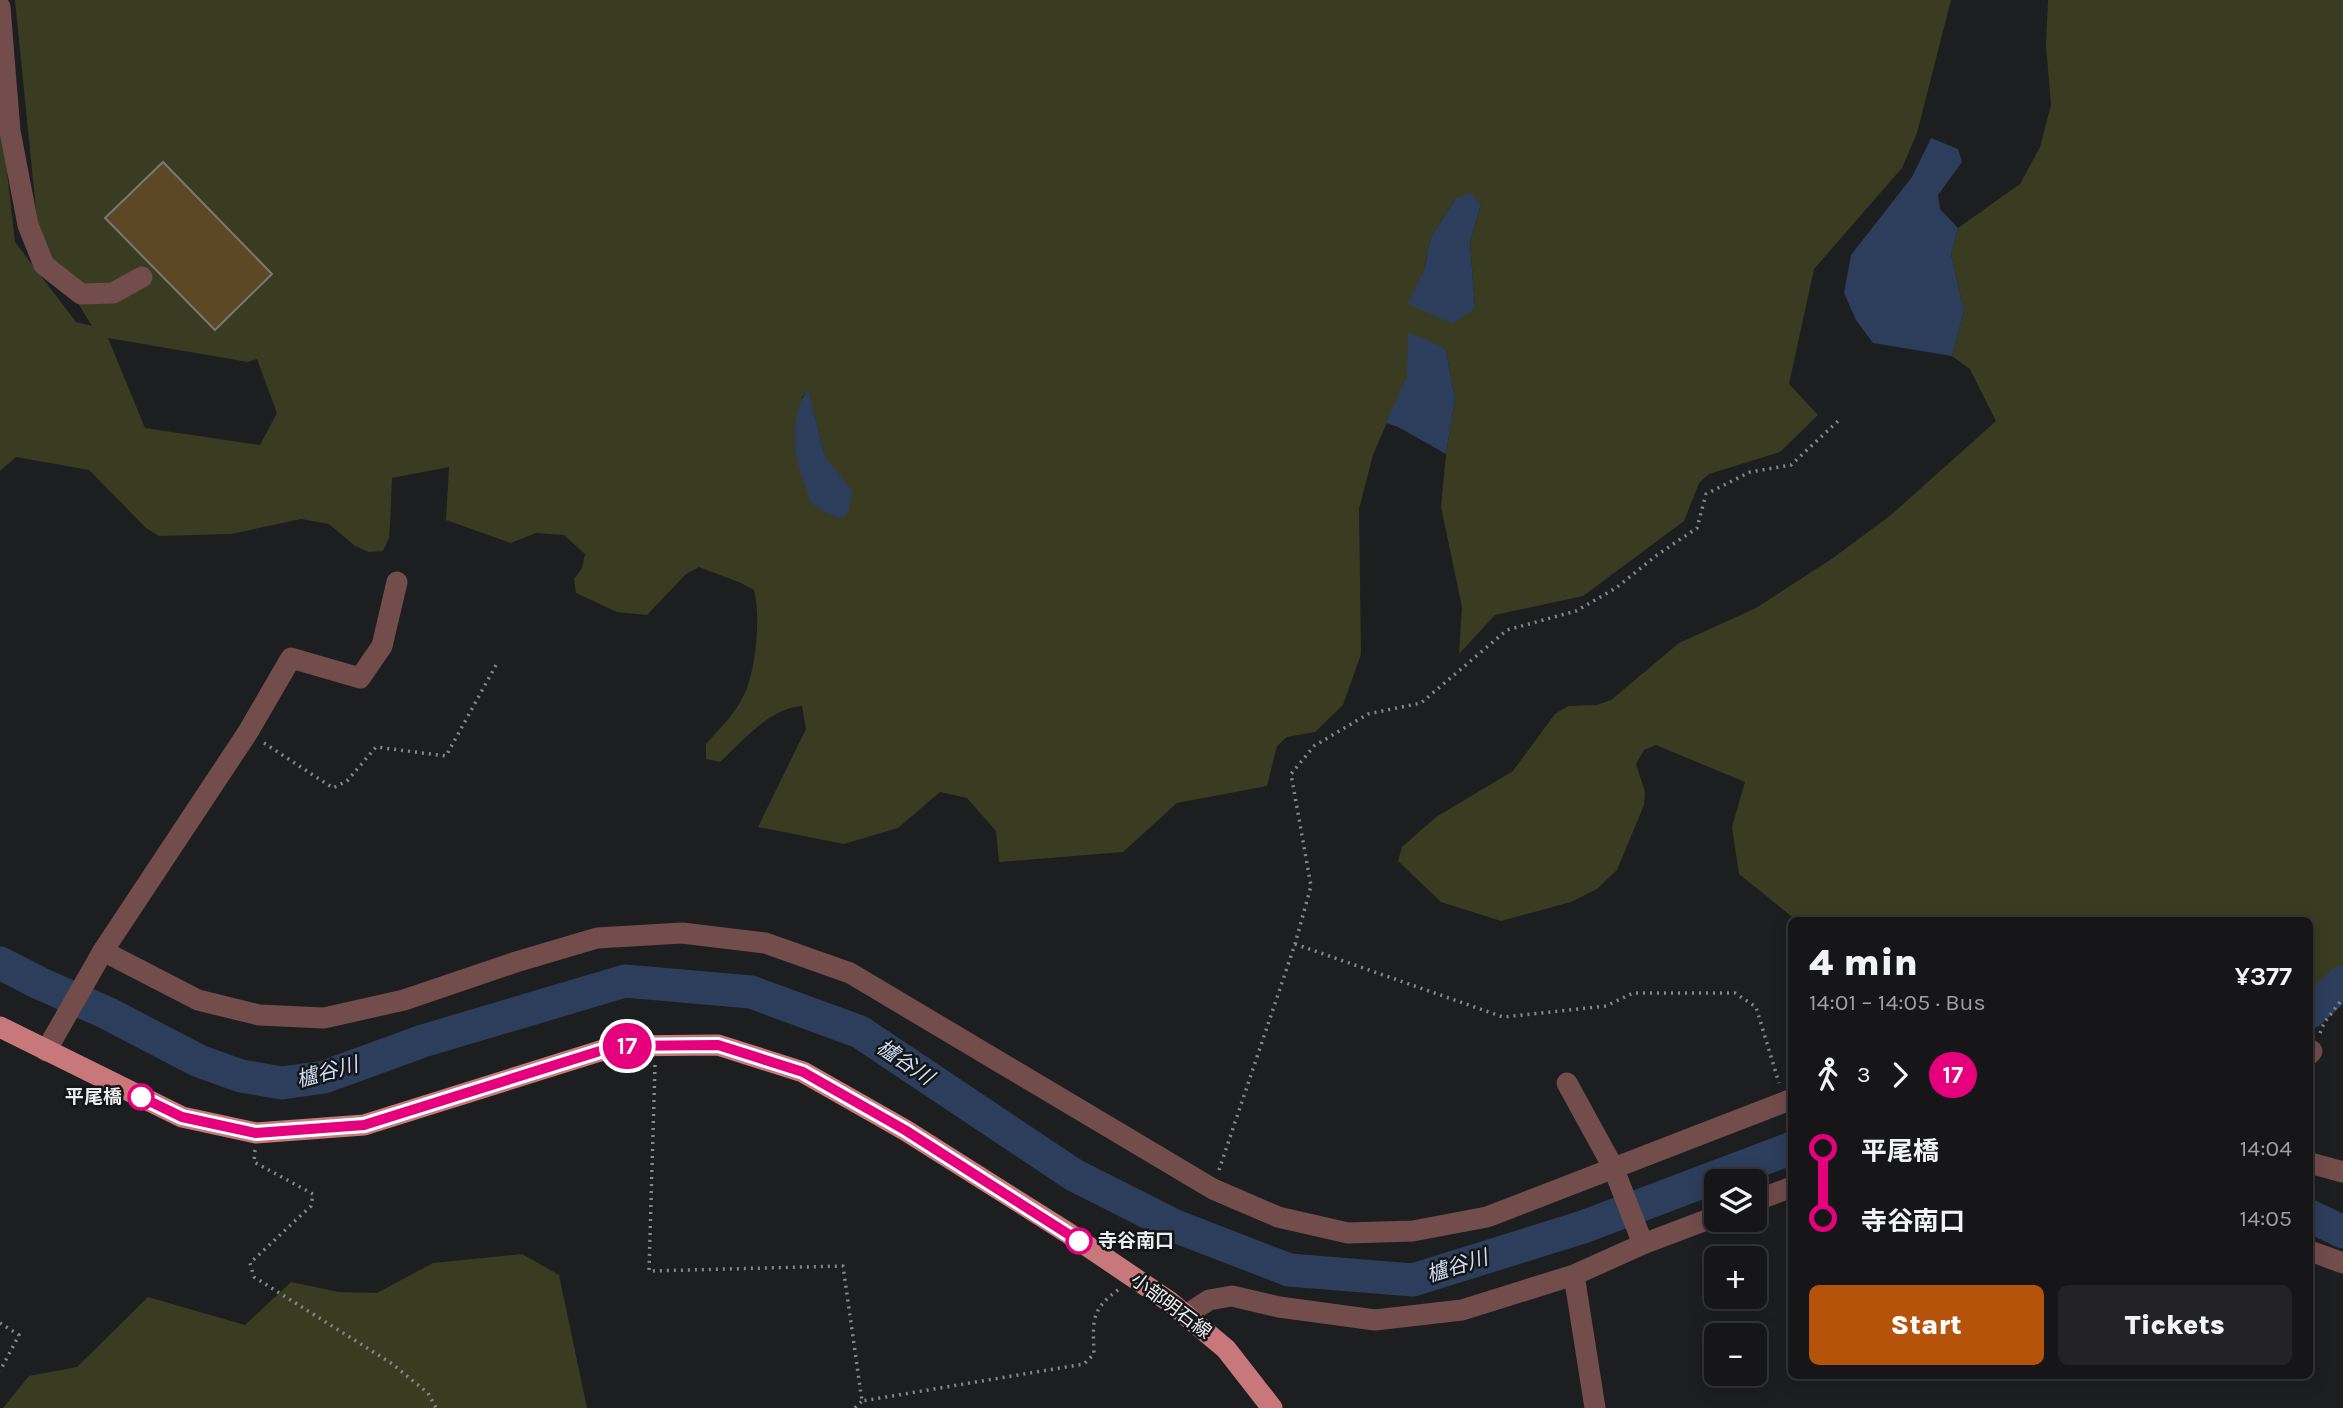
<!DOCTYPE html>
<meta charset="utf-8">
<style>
body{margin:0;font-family:Karla,"Noto Sans JP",sans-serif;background:#232325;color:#f1f3f6;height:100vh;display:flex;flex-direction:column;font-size:26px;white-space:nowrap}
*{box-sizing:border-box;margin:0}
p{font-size:23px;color:#9e9fa2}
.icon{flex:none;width:38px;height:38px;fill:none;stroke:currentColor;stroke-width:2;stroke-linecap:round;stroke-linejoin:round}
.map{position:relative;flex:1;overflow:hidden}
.drawer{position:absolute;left:1788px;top:917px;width:525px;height:462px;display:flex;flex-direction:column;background:#161618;border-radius:10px;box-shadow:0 4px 18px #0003,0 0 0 2px #353537}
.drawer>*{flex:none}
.badge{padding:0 14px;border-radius:23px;font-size:24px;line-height:46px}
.controls{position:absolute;left:1704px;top:1169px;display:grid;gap:14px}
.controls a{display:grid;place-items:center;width:63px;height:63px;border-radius:10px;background:#161618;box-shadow:0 4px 18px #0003,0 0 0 2px #353537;font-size:35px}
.map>.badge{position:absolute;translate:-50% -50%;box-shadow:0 0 0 4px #fff}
.legs{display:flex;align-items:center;gap:10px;height:77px;padding:0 21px;font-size:23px}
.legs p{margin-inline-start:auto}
.head{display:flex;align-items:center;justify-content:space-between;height:119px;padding:0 21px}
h1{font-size:38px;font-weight:800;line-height:52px}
.action{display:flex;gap:14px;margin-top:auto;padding:14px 21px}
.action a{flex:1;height:80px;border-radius:10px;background:#b45309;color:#fff;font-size:28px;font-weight:800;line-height:80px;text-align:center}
.action a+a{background:#232325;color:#f1f3f6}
ul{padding:0 21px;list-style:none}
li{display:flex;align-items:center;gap:24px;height:70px;font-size:26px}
li i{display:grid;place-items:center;width:10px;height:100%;margin:0 9px;background:currentColor}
li i::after{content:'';width:18px;height:18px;margin:-9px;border:5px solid;border-radius:50%;background:#161618}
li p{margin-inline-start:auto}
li:first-child i{background:linear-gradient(#0000 50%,currentColor 0)}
li:last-child i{background:linear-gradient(currentColor 50%,#0000 0)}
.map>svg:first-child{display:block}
.green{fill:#393c21;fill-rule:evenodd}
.water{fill:#2d3e5c}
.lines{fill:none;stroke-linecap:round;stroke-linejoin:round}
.river{stroke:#2d3e5c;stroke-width:33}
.building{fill:#5d4826;stroke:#7a7876;stroke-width:2}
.path{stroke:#87888a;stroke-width:3.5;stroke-dasharray:2 5;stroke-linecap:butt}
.minor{stroke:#734c4c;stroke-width:21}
.major{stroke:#c8787a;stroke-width:21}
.line-1-casing{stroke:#fff;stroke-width:16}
.line-1{stroke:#e6007e;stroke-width:10}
.stop-1-dot{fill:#fff;stroke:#e6007e;stroke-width:3.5}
.labels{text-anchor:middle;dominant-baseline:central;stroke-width:5;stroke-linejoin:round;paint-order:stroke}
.stop-label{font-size:19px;font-weight:bold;fill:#ecedef;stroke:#141517;text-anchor:end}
.street-label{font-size:19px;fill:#ecedef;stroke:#141517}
.water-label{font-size:21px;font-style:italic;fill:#d0ddf4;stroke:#141517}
</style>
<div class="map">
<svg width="2343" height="1408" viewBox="0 0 2343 1408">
<rect width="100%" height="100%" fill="#1d1e20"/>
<g class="green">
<path d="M15 0H1951L1917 133 1902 168 1814 269 1789 384 1818 415 1780 452 1709 474 1699 483 1684 521 1583 596 1495 615 1459 654 1462 607 1441 507 1446 454 1455 399 1446 350 1407 376 1373 455 1359 509 1361 654 1343 705 1315 732 1287 737 1277 746 1267 786 1177 803 1123 852 999 862 996 831 967 798 940 792 898 828 844 844 758 827 806 729 802 706C768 709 744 740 720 762L706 759V744C718 730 735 714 743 697 756 672 761 617 754 590L741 583 699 567 686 574 647 615 617 612 576 593 574 579 582 568 585 554 564 535 536 533 511 543 446 520 449 467 392 478 390 525 389 538 383 551 369 552 355 546 329 524 301 519 231 534 159 536 146 528 89 470 16 457 0 471V110L15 242 76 322 92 326 39 240ZM1456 198 1481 204 1470 242 1475 308 1409 304 1425 267 1430 239ZM108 338 248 362 257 359 277 413 260 445 145 428ZM808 390 825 457 802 397Z"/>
<path d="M2048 0H2343V968H2338L2310 990V920H1796L1739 874 1732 827 1745 782 1656 745 1644 750 1636 764 1645 792 1644 805 1617 870 1597 889 1571 902 1501 921 1441 902 1398 861 1402 847 1436 817 1513 771 1555 714 1568 706 1597 705 1611 700 1679 643 1756 608 1833 558 1891 515 1996 421 1970 369 1952 356 1964 311 1951 254 1958 228 2020 184 2040 147 2051 105 2046 45Z"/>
<path d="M522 1254 559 1275 587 1408H3L29 1376 77 1367 148 1297 245 1325 291 1282 339 1292 377 1293 433 1263Z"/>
</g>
<g class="water">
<path d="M1931 138 1958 149 1962 162 1938 195 1940 209 1958 228 1951 254 1964 311 1952 356 1873 343 1856 320 1844 293 1851 255 1912 177Z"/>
<path d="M1470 193 1481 204 1470 242 1475 308 1453 324 1408 304 1425 267 1430 239 1456 198Z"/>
<path d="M1408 333 1428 340 1446 350 1455 399 1446 454 1398 427 1386 423 1407 376Z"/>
<path d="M808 389 825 457 852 490 849 510 846 516 838 518C831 514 820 510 814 505 809 500 807 491 805 485 793 456 789 416 808 389Z"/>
</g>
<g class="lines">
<g class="river">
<path d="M0 963 39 983 107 1013 199 1061 241 1076 282 1083 324 1077 423 1041 625 981 751 992 860 1032 1074 1175 1175 1226 1289 1270 1413 1280 1583 1227 1792 1148"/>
<path d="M2310 1012 2343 982"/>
<path d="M2310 1216 2343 1232"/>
</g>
</g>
<path class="building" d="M163 162 272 274 215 330 105 218Z"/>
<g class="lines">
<g class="path">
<path d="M264 743 333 788 347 781 376 747 446 756 496 665"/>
<path d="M1295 944 1503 1017 1606 1006 1633 993H1735L1756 1007 1779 1083"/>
<path d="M2320 1033 2324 1023 2343 998"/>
<path d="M655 1065 649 1271 843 1266 862 1401 1084 1364 1094 1354C1093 1322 1090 1310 1118 1290"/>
<path d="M255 1150 254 1162 313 1194 311 1206 250 1263 254 1277 391 1363 428 1393 436 1408"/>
<path d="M1219 1170 1295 944 1311 886 1291 774 1314 746 1368 714 1421 703 1507 630 1576 611 1616 588 1657 555 1697 528 1706 494 1750 472 1791 465 1838 421"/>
<path d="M0 1323 19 1335 0 1371"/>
<path d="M855 1408 862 1401"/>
</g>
<g class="minor">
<path d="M0 7 10 131 28 225 44 265 81 294 113 293 142 277"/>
<path d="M103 951 198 1000 259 1015 324 1018 404 1000 516 962 597 938 682 933 765 943 850 973 1213 1189 1278 1217 1348 1233 1413 1231 1487 1217 1792 1099"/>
<path d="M2310 1050 2312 1051 2310 1054"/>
<path d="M46 1051 103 951 248 732 291 658 360 678 382 646 397 582"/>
<path d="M1567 1083 1613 1167 1643 1244"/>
<path d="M2310 1163 2343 1172"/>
<path d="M1755 1201 1792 1187"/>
<path d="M2310 1251 2343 1263"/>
<path d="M1574 1275 1595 1408"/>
<path d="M1186 1315 1209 1300 1232 1296 1279 1307 1375 1320 1462 1310 1574 1275 1643 1244 1717 1216"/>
</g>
<path class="major" d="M0 1027 182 1117 256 1133 364 1125 616 1046 718 1045 803 1072 905 1130 1068 1233 1170 1302 1226 1349 1272 1408"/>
</g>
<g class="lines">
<g class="line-1-casing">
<path id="line-1" d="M141 1097 182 1117 256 1133 364 1125 616 1046 718 1045 803 1072 905 1130 1079 1241"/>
</g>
<use href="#line-1" class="line-1"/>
</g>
<g class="stop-1-dot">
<circle cx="141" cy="1097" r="12"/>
<circle cx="1079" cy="1241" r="12"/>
</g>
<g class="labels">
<g class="stop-label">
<text x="122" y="1097">平尾橋</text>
<text x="1098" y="1241" text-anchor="start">寺谷南口</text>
</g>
<g class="street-label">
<text transform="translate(1171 1306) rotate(37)">小部明石線</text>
</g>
<g class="water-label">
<text transform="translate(905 1062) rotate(34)">櫨谷川</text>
<text transform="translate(327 1072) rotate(-15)">櫨谷川</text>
<text transform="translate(1457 1266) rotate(-17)">櫨谷川</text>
</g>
</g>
</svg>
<div class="controls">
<a><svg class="icon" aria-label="layers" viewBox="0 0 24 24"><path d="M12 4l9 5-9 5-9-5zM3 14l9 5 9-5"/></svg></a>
<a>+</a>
<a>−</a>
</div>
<b class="badge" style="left:627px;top:1046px;background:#e6007e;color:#fff">17</b>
<section class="drawer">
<div class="head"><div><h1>4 min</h1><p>14:01 – 14:05 · Bus</p></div><b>¥377</b></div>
<div class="legs"><svg class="icon" aria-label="walk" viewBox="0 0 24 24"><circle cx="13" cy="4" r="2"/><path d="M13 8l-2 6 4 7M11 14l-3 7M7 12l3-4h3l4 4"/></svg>3<svg class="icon" aria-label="forward" viewBox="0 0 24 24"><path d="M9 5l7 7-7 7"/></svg><b class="badge" style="background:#e6007e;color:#fff">17</b></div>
<ul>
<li><i style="color:#e6007e"></i><b>平尾橋</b><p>14:04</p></li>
<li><i style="color:#e6007e"></i><b>寺谷南口</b><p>14:05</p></li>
</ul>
<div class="action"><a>Start</a><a>Tickets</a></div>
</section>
</div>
